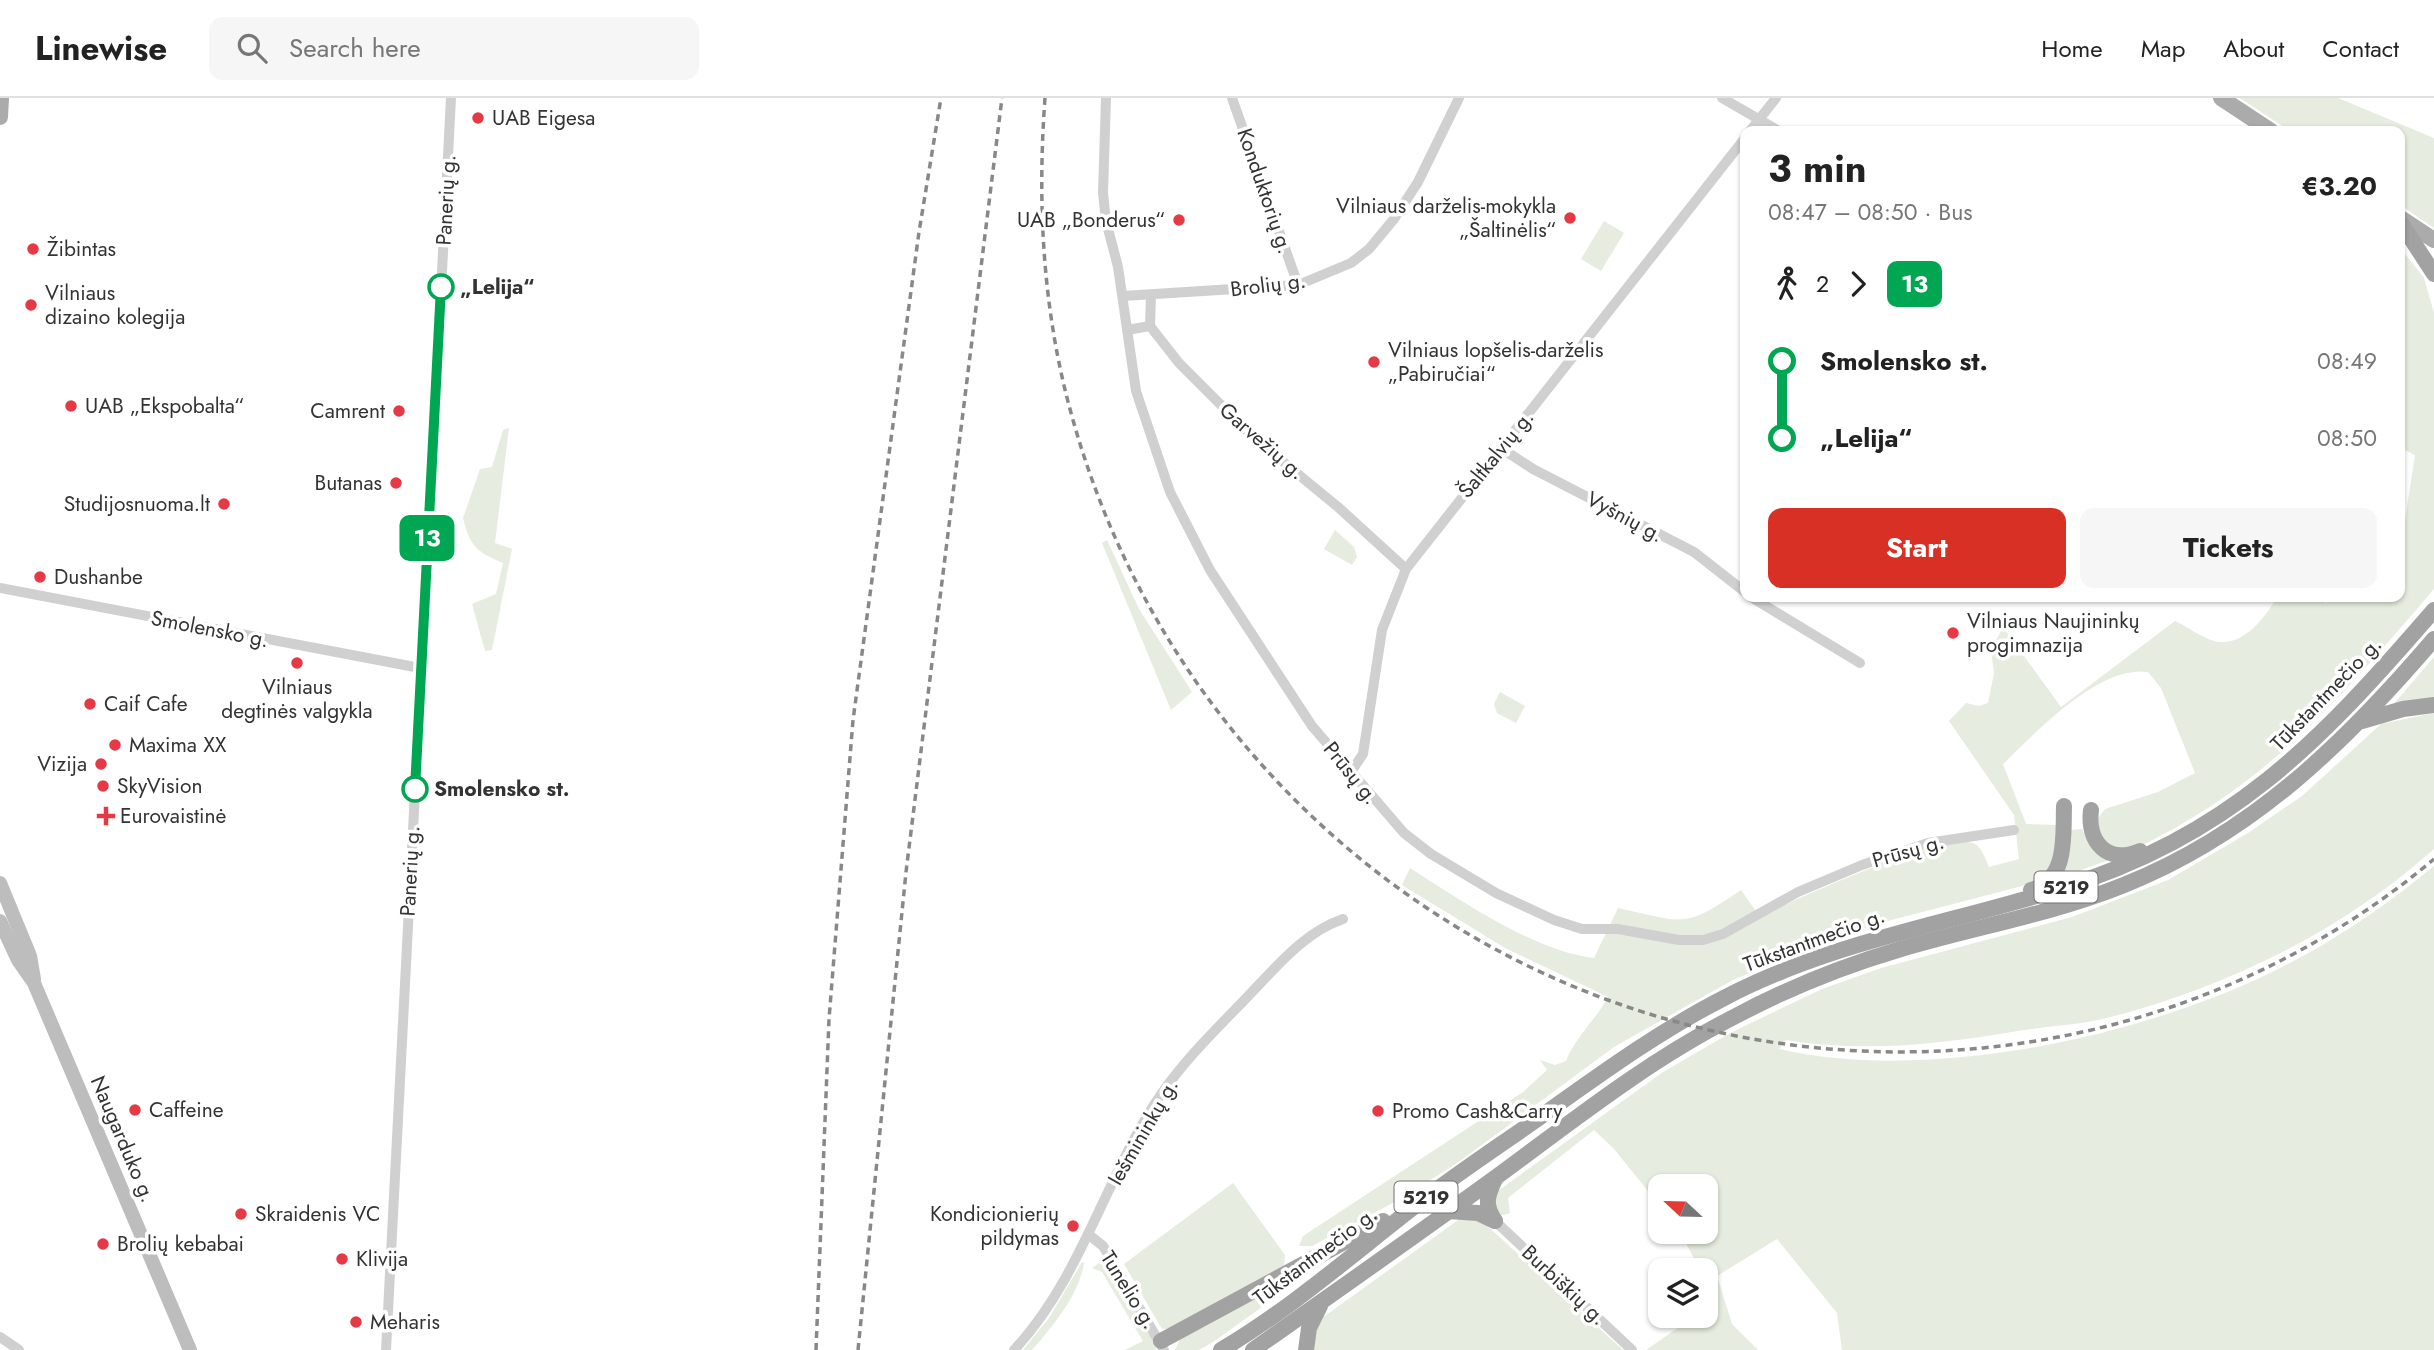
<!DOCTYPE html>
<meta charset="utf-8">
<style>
body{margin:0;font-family:Jost,sans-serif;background:#f6f6f6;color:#222;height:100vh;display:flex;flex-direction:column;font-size:26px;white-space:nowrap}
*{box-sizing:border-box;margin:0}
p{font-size:23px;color:#767676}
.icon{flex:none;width:38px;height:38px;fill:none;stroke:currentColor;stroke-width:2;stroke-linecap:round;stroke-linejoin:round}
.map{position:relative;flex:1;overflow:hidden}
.drawer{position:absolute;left:1740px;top:28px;width:665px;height:476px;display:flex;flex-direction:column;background:#fff;border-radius:14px;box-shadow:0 2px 5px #0004}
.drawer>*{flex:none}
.badge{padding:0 14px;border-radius:10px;font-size:24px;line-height:46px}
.needle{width:46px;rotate:292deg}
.controls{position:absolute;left:1648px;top:1076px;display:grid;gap:14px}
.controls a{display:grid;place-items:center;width:70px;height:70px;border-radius:14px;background:#fff;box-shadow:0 2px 5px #0004;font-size:35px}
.map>.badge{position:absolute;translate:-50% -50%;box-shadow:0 0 0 4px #fff}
.legs{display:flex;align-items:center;gap:10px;height:77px;padding:0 28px;font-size:23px}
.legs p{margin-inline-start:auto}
.head{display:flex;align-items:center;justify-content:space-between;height:119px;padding:0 28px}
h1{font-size:38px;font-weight:700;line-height:52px}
.cta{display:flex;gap:14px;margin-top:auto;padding:14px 28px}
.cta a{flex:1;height:80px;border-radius:14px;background:#d93025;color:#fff;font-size:28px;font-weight:700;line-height:80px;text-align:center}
.cta a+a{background:#f6f6f6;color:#222}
ul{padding:0 28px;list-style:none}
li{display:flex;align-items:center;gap:24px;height:77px;font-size:26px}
li i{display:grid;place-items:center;width:10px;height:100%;margin:0 9px;background:currentColor}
li i::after{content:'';width:18px;height:18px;margin:-9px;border:5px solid;border-radius:50%;background:#fff}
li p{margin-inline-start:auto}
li:first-child i{background:linear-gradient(#0000 50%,currentColor 0)}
li:last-child i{background:linear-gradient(currentColor 50%,#0000 0)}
header{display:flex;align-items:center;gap:42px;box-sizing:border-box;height:98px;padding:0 35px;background:#fff;border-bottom:2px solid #e0e0e0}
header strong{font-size:33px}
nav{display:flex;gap:38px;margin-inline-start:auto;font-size:24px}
.search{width:490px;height:63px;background:#f6f6f6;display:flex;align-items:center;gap:18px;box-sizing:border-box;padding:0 24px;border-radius:14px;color:#767676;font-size:26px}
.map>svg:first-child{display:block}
.green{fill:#e6ecdf}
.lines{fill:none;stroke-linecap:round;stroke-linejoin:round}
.minor{stroke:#d0d0d0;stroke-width:10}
.secondary{stroke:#bdbdbd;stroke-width:14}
.primary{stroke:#ababab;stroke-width:16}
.trunk{stroke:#a2a2a2;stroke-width:16}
.rail{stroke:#888;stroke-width:3.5;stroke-dasharray:7 5;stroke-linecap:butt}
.line-1-casing{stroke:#fff;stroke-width:16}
.line-1{stroke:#00a651;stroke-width:10}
.poi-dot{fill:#e63946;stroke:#fff;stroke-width:2.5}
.stop-1-dot{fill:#fff;stroke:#00a651;stroke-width:3.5}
.labels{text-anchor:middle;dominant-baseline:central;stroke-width:7;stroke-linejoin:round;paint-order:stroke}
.shield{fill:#fff;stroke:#707070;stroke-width:2}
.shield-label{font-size:19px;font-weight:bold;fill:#333}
.poi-label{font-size:21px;fill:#333;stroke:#fff;text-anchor:start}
.street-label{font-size:21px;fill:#333;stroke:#fff}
.stop-label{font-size:21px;font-weight:bold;fill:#333;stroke:#fff;text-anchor:start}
</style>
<header>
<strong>Linewise</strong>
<div class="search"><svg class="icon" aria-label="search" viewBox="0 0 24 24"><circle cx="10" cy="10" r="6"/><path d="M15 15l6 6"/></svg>Search here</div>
<nav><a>Home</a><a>Map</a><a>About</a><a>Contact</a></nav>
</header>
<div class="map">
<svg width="2434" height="1252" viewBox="0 0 2434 1252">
<rect width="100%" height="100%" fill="#fff"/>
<g class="green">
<path d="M2240 0H2338L2434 40V130L2399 106V33H2290Z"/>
<path d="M1604 123 1624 135 1601 173 1581 161Z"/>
<path d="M2399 148 2424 180 2434 215V491C2337 604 2267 689 2128 754L2102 745 2095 724 2105 711 2158 694 2195 675 2161 590 2148 574C2099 567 2036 634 2003 666L2026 726 2057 727 2054 765 2038 784 1880 825 1802 852 1731 883 1614 949 1460 1063 1404 1099 1312 1148H1299L1303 1138 1523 994 1547 972 1540 962 1555 967 1566 963C1576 938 1596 922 1608 899L1505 850 1402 787 1410 770C1460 802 1536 854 1594 860L1618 810C1684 824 1683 832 1741 792L1760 819C1791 803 1948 731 1975 746 1982 750 1986 762 1989 769L2019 761 2014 717 1949 623 1966 605 1979 608 1988 605 1994 575 1991 552 2003 529 2061 609 2175 523C2188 529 2206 543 2220 544 2246 546 2266 518 2277 499H2314L2326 505 2332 499H2399V429L2405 422 2415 357 2399 349Z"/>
<path d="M509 330 495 445 512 451 492 552 485 553 472 506 496 496 503 465C477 454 470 449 463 420L480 371 492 369 503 332Z"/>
<path d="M1335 432 1354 449 1357 459 1352 467 1324 451Z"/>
<path d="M1107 442 1139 511 1192 594 1171 612 1102 445Z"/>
<path d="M2434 559V600L2392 608Z"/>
<path d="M1500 594 1525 608 1516 625 1497 615 1494 606Z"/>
<path d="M2434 615V751C2341 834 2227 889 2107 920 2079 927 2048 928 2018 933 1943 946 1863 955 1786 942L1779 951C1934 987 2165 935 2303 858 2349 833 2394 801 2434 768V1252H1842L1837 1215 1777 1141 1717 1178 1732 1226 1758 1252H1646L1695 1218H1706L1709 1208 1706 1172H1700L1680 1134H1706V1088H1661V1109L1614 1051 1594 1032 1508 1100 1510 1115 1499 1118 1490 1104 1495 1095 1663 974 1732 934 1822 891 1881 870 2072 819 2168 782 2248 735 2302 698 2381 626Z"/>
<path d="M2082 731 2095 755 2109 762 2064 778 2070 732Z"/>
<path d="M1233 1085 1285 1157 1284 1168 1173 1230 1162 1231 1124 1166Z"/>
<path d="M1461 1120 1482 1123 1623 1252H1314L1315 1231 1322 1220Z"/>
<path d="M1345 1150 1213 1244 1199 1252H1175L1181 1239Z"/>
<path d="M1082 1164 1084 1165C1079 1197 1053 1228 1032 1252H1023L1049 1220Z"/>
<path d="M1099 1165 1108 1166 1155 1243 1156 1252H1125L1143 1243 1102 1174 1092 1170Z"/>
</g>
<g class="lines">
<g class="minor">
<path d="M1106 0 1103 95 1106 123 1118 169 1136 293 1170 394 1210 472 1312 628 1404 735 1431 756 1496 795 1554 822 1582 831H1618L1679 842H1703L1723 836 1798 794 1862 767 1928 745 2014 732"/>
<path d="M1232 0 1298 187"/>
<path d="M1722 0 1779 33"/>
<path d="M1750 33 1776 0"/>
<path d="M1151 197 1150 228 1179 265 1254 340 1338 409 1406 471"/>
<path d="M1123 198 1298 187 1351 165 1369 151 1394 121 1418 84 1459 0"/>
<path d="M1127 232 1150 228"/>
<path d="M1501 350 1533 371 1694 454 1745 494"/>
<path d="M0 490 420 570"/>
<path d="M1751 499 1860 565"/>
<path d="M1351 674 1363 656 1382 532 1406 471 1745 40"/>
<path d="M1495 1123 1632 1252"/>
<path d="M1088 1136 1103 1148 1164 1252"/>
<path d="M0 1239 19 1252"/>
<path d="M386 1252 451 0"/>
<path d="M1014 1252C1079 1183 1104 1085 1154 1007 1181 964 1218 930 1252 894 1279 866 1305 834 1343 821"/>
</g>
<g class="secondary">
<path d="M0 785 30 858 34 881"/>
<path d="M0 823 18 862 34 885 190 1252"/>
</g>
<g class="primary">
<path d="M2221 0 2271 33"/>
<path d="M0 19 1 0"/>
<path d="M2399 119 2434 142"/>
</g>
<g class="trunk">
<path d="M2399 122 2434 176"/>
<path d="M2362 623 2403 611 2434 607"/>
<path d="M2091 712C2087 744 2107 767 2140 753"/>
<path d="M2031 792C2068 782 2063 739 2064 708"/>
<path d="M1448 1113 1478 1115 1495 1123"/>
<path d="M1495 1123C1484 1107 1487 1098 1495 1081"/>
<path d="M1161 1243 1383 1123"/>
<path d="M1221 1252C1292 1210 1354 1155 1419 1105 1459 1074 1502 1046 1543 1017 1602 975 1661 932 1726 899 1832 844 1943 827 2056 792 2231 738 2318 646 2434 512"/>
<path d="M1253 1252C1335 1194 1418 1136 1499 1077 1575 1021 1648 963 1732 920 1786 891 1843 868 1901 851 1975 829 2052 816 2124 787 2252 736 2346 644 2434 541"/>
<path d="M1306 1252 1309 1230 1320 1208"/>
</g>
<g class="rail">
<path d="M1045 0C1037 109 1043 217 1073 322 1184 719 1560 985 1971 951 2140 937 2305 870 2434 761"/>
<path d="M816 1252 829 921 853 622 919 134 941 0"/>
<path d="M858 1252 906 774 1002 0"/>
</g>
</g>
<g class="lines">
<g class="line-1-casing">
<path id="line-1" d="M415 691 441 189"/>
</g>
<use href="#line-1" class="line-1"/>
</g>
<g class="poi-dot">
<circle cx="478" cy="20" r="7"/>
<circle cx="1570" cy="120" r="7"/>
<circle cx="1179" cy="122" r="7"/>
<circle cx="33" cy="151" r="7"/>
<circle cx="31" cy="207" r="7"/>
<circle cx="1374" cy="264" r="7"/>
<circle cx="71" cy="308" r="7"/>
<circle cx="399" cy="313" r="7"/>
<circle cx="396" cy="385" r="7"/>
<circle cx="224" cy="406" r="7"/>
<circle cx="40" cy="479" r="7"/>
<circle cx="1953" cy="535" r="7"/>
<circle cx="297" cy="565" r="7"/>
<circle cx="90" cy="606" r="7"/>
<circle cx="115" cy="647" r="7"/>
<circle cx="101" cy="666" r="7"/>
<circle cx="103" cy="688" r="7"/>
<path d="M102.5 707.5h7v7h7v7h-7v7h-7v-7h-7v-7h7z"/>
<circle cx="135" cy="1012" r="7"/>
<circle cx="1378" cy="1013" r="7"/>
<circle cx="241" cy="1116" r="7"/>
<circle cx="1073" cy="1128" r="7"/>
<circle cx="103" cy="1146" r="7"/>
<circle cx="342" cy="1161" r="7"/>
<circle cx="356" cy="1224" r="7"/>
</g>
<g class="stop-1-dot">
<circle cx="441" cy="189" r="12"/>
<circle cx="415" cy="691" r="12"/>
</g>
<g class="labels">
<g class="shield">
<rect x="2034.5" y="773.5" width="63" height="31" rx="5"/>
<rect x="1394.5" y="1083.5" width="63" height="31" rx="5"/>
</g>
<g class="shield-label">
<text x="2066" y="789">5219</text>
<text x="1426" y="1099">5219</text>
</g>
<g class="poi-label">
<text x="492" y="20">UAB Eigesa</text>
<text x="1556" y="108" text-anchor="end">Vilniaus darželis-mokykla<tspan x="1556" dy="24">„Šaltinėlis“</tspan></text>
<text x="1165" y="122" text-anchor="end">UAB „Bonderus“</text>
<text x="47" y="151">Žibintas</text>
<text x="45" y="195">Vilniaus<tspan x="45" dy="24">dizaino kolegija</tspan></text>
<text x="1388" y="252">Vilniaus lopšelis-darželis<tspan x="1388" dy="24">„Pabiručiai“</tspan></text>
<text x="85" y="308">UAB „Ekspobalta“</text>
<text x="385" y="313" text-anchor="end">Camrent</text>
<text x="382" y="385" text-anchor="end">Butanas</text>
<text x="210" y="406" text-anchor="end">Studijosnuoma.lt</text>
<text x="54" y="479">Dushanbe</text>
<text x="1967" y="523">Vilniaus Naujininkų<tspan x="1967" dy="24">progimnazija</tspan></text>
<text x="297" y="589" text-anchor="middle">Vilniaus<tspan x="297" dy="24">degtinės valgykla</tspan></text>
<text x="104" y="606">Caif Cafe</text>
<text x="129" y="647">Maxima XX</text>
<text x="87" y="666" text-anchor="end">Vizija</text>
<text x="117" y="688">SkyVision</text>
<text x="120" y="718">Eurovaistinė</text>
<text x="149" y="1012">Caffeine</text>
<text x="1392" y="1013">Promo Cash&amp;Carry</text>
<text x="255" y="1116">Skraidenis VC</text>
<text x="1059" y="1116" text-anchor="end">Kondicionierių<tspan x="1059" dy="24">pildymas</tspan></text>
<text x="117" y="1146">Brolių kebabai</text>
<text x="356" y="1161">Klivija</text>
<text x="370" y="1224">Meharis</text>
</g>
<g class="street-label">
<text transform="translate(1265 93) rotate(71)">Konduktorių g.</text>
<text transform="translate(446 102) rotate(-87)">Panerių g.</text>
<text transform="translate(1268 187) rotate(-7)">Brolių g.</text>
<text transform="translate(1262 343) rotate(41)">Garvežių g.</text>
<text transform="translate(1496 356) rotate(-51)">Šaltkalvių g.</text>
<text transform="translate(1625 419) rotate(28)">Vyšnių g.</text>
<text transform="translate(210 531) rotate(11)">Smolensko g.</text>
<text transform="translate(2326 596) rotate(-46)">Tūkstantmečio g.</text>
<text transform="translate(1351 675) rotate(51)">Prūsų g.</text>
<text transform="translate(1908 753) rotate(-16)">Prūsų g.</text>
<text transform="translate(410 773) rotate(-87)">Panerių g.</text>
<text transform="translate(1814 842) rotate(-20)">Tūkstantmečio g.</text>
<text transform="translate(1143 1034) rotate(-60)">Iešmininkų g.</text>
<text transform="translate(123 1041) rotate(67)">Naugarduko g.</text>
<text transform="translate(1315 1158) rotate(-37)">Tūkstantmečio g.</text>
<text transform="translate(1564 1187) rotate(43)">Burbiškių g.</text>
<text transform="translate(1129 1192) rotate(58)">Tunelio g.</text>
</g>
<g class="stop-label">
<text x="460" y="189">„Lelija“</text>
<text x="434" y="691">Smolensko st.</text>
</g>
</g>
</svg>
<div class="controls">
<a><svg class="needle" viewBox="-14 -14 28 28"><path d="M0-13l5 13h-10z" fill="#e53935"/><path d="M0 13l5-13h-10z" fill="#767676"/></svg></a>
<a><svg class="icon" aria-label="layers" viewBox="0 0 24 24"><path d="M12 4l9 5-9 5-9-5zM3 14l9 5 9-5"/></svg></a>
</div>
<b class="badge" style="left:427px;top:440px;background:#00a651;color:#fff">13</b>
<section class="drawer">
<div class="head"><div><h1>3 min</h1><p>08:47 – 08:50 · Bus</p></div><b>€3.20</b></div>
<div class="legs"><svg class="icon" aria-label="walk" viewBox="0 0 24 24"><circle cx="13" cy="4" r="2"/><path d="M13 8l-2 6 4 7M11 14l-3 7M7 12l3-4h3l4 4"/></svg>2<svg class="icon" aria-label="forward" viewBox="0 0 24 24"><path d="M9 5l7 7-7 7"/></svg><b class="badge" style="background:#00a651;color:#fff">13</b></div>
<ul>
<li><i style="color:#00a651"></i><b>Smolensko st.</b><p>08:49</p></li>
<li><i style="color:#00a651"></i><b>„Lelija“</b><p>08:50</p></li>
</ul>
<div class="cta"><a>Start</a><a>Tickets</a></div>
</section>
</div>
